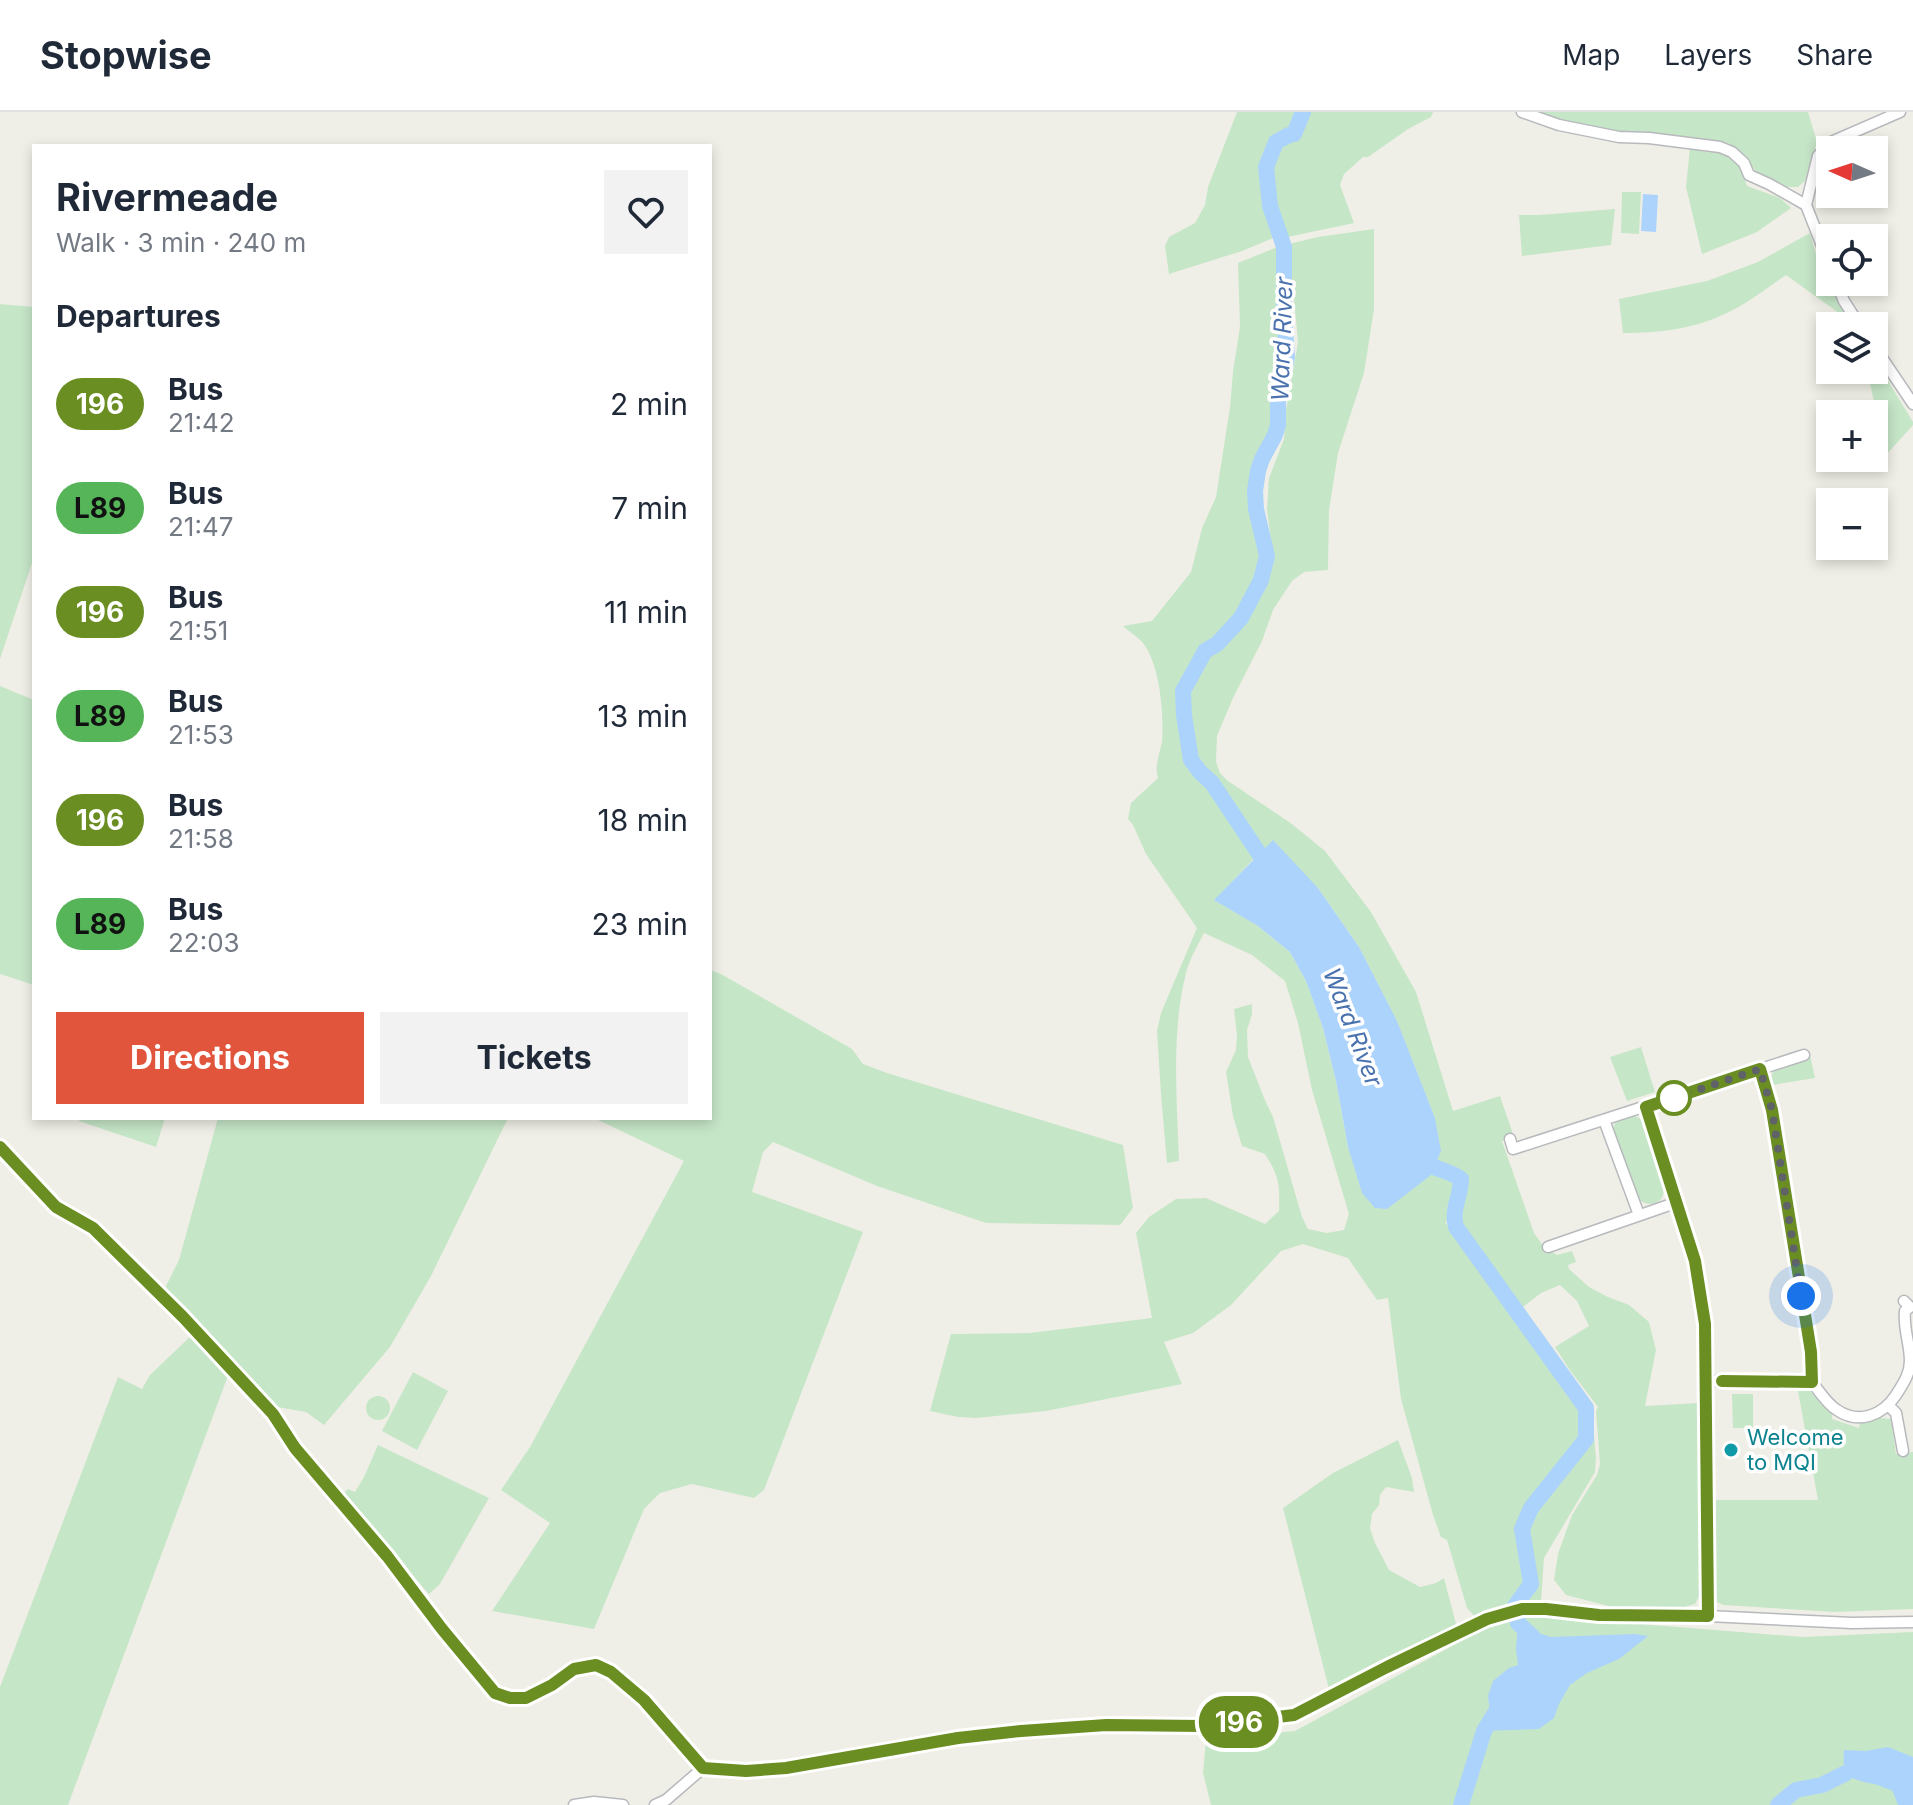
<!DOCTYPE html>
<meta charset="utf-8">
<style>
body{margin:0;font-family:Inter,sans-serif;background:#f2f2f3;color:#1f2937;height:100vh;display:flex;flex-direction:column;font-size:30px;white-space:nowrap}
*{box-sizing:border-box;margin:0}
p{font-size:26px;color:#747a83}
.icon{flex:none;width:44px;height:44px;fill:none;stroke:currentColor;stroke-width:2;stroke-linecap:round;stroke-linejoin:round}
.map{position:relative;flex:1;overflow:hidden}
.drawer{position:absolute;left:32px;top:32px;width:680px;height:976px;display:flex;flex-direction:column;background:#fff;border-radius:0px;box-shadow:0 4px 12px #0003}
.drawer>*{flex:none}
.badge{padding:0 16px;border-radius:26px;font-size:28px;line-height:52px}
.needle{width:52px;rotate:273deg}
.buttons{position:absolute;left:1816px;top:24px;display:grid;gap:16px}
.buttons a{display:grid;place-items:center;width:72px;height:72px;border-radius:0px;background:#fff;box-shadow:0 4px 12px #0003;font-size:40px}
.you{position:absolute;width:40px;height:40px;margin:-20px;border:6px solid #fff;border-radius:50%;background:#1a73e8;box-shadow:0 0 0 12px #1a73e833}
.map>.badge{position:absolute;translate:-50% -50%;box-shadow:0 0 0 4px #fff}
h2{padding:0 24px;font-size:30px;line-height:72px}
.round{display:grid;place-items:center;flex:none;width:84px;height:84px;border-radius:0px;background:#f2f2f3}
.overview{display:flex;align-items:center;justify-content:space-between;height:136px;padding:0 24px}
h1{font-size:38px;font-weight:700;line-height:60px}
.action{display:flex;gap:16px;margin-top:auto;padding:16px 24px}
.action a{flex:1;height:92px;border-radius:0px;background:#e1553c;color:#fff;font-size:32px;font-weight:700;line-height:92px;text-align:center}
.action a+a{background:#f2f2f3;color:#1f2937}
ul{padding:0;list-style:none}
li{display:flex;align-items:center;gap:24px;height:104px;padding:0 24px}
li div{flex:1}
li b{display:block;font-size:30px}
li em{font-style:normal}
li .badge{min-width:88px;font-weight:700;text-align:center}
header{display:flex;align-items:center;gap:48px;box-sizing:border-box;height:112px;padding:0 40px;background:#fff;border-bottom:2px solid #e0e1e3}
header strong{font-size:38px}
nav{display:flex;gap:44px;margin-inline-start:auto;font-size:28px}
.map>svg:first-child{display:block}
.green{fill:#c6e6c8;fill-rule:evenodd}
.water{fill:#acd3fb}
.lines{fill:none;stroke-linecap:round;stroke-linejoin:round}
.river{stroke:#acd3fb;stroke-width:16}
.minor-casing{stroke:#b7b9bd;stroke-width:13}
.minor{stroke:#fff;stroke-width:10}
.line-casing{stroke:#fff;stroke-width:18}
.line{stroke:#6b8e23;stroke-width:12}
.walk{stroke:#5f6267;stroke-width:8;stroke-dasharray:0 14.4}
.stop-dot{fill:#fff;stroke:#6b8e23;stroke-width:4}
.culture-dot{fill:#0f9aa8;stroke:#fff;stroke-width:3}
.labels{text-anchor:middle;dominant-baseline:central;stroke-width:7;stroke-linejoin:round;paint-order:stroke}
.culture-label{font-size:22px;fill:#0d838f;stroke:#fff;text-anchor:start}
.water-label{font-size:24px;font-style:italic;fill:#4972ae;stroke:#fff}
</style>
<header>
<strong>Stopwise</strong>
<nav><a>Map</a><a>Layers</a><a>Share</a></nav>
</header>
<div class="map">
<svg width="1913" height="1693" viewBox="0 0 1913 1693">
<rect width="100%" height="100%" fill="#f0efe7"/>
<g class="green">
<path d="M1237 0H1299L1293 16 1270 29 1262 56V88L1273 126 1242 139 1169 162 1165 134 1169 125 1195 111 1205 93 1208 75Z"/>
<path d="M1306 0H1433L1431 5 1408 17 1368 45H1363L1344 62 1340 73 1354 111 1283 126C1273 97 1250 31 1297 24Z"/>
<path d="M1534 0H1808L1817 30 1805 69 1798 75H1785L1757 61 1744 43 1728 31 1689 25 1616 20 1550 5Z"/>
<path d="M1690 35 1705 40 1726 41 1740 54 1747 74 1780 86 1791 96 1757 120 1702 142 1686 75Z"/>
<path d="M1622 80H1641L1639 122 1621 121Z"/>
<path d="M1615 97 1611 133 1522 144 1519 103H1539Z"/>
<path d="M1374 117V197L1364 261 1338 341 1329 398 1328 458 1304 460 1292 469 1273 498 1262 529 1233 586 1217 624 1216 650 1220 661 1228 669 1292 712 1325 739 1371 800 1416 880 1453 999 1500 984 1514 1025 1502 1029 1534 1121 1544 1135 1557 1143 1572 1139 1576 1150 1568 1153 1569 1157 1589 1175 1608 1185 1629 1193 1649 1210 1656 1238 1645 1294 1699 1291 1701 1481 1695 1492 1684 1495 1616 1496 1566 1483 1554 1468 1558 1442 1572 1403 1597 1363 1600 1352 1596 1299 1598 1295 1569 1257 1555 1235 1589 1214 1577 1189 1560 1173 1541 1181 1523 1195 1459 1109 1445 1110 1452 1119 1466 1134 1582 1294 1584 1300 1592 1301 1596 1346 1595 1360 1544 1446 1541 1491C1519 1490 1497 1500 1477 1507L1467 1496 1447 1428 1441 1425 1433 1403 1401 1287 1388 1186 1377 1188 1348 1146 1303 1132 1281 1139 1231 1193 1193 1221 1164 1230 1182 1272 1046 1299 976 1306 958 1305 930 1299 951 1222 1030 1221 1152 1206 1136 1121 1149 1105 1176 1087 1206 1086 1265 1112 1279 1099C1280 1073 1279 1064 1265 1042L1242 1034 1233 1004 1226 960 1236 938 1237 923 1234 897 1252 892V902L1247 918 1248 945 1264 986 1273 1005 1302 1105 1308 1117 1327 1121 1344 1118 1349 1102 1312 978 1298 911 1285 869 1252 843 1204 821C1198 833 1189 848 1186 861 1171 921 1177 987 1179 1049L1167 1051 1161 983 1157 919 1161 901 1197 816 1146 742 1133 713 1128 707 1131 691 1158 666C1154 653 1160 642 1162 629 1164 602 1160 553 1143 531 1138 525 1129 520 1123 514L1152 509 1191 460 1202 416 1216 385 1230 295 1233 259 1240 215 1238 151 1280 134 1281 202 1285 244 1275 289V311L1272 325 1262 342 1255 363 1254 389 1256 417 1263 444 1259 466 1250 483 1233 508 1239 514 1265 469 1272 437 1267 397 1269 366 1284 327 1286 298 1298 230 1289 132 1318 125ZM1259 741 1318 776 1359 835 1397 910 1435 1006 1434 1055 1431 1063 1348 1035 1336 969 1323 916 1306 869 1290 840 1258 814 1215 788Z"/>
<path d="M1810 121 1817 146 1857 214 1786 163C1767 176 1748 191 1727 201 1694 217 1660 221 1623 221L1619 187 1707 169 1758 150Z"/>
<path d="M0 192 34 195V445L0 547Z"/>
<path d="M1874 246 1913 310V313L1886 343 1867 258H1874Z"/>
<path d="M0 574 34 588V873L0 862Z"/>
<path d="M710 858 721 862 852 937 863 952 887 961 1123 1033 1133 1096 1120 1113 986 1111 877 1074 773 1030 763 1040 752 1080 863 1120 764 1378 754 1386 692 1372 660 1381 644 1397 594 1517 492 1499 550 1411 501 1378 530 1335 684 1049 594 1006H710Z"/>
<path d="M1641 935 1655 980 1627 989 1610 945Z"/>
<path d="M1810 943 1815 966 1772 973 1770 966 1774 958 1807 946Z"/>
<path d="M1635 1004 1641 1007 1664 1075C1665 1094 1646 1097 1635 1084L1613 1016 1617 1007 1623 1005Z"/>
<path d="M80 1006H165L156 1035 79 1009Z"/>
<path d="M218 1006H508L431 1164 390 1235 324 1313 306 1300 277 1295 164 1178 179 1148Z"/>
<path d="M192 1223 229 1261 68 1693H0V1575L118 1265 142 1277 150 1263Z"/>
<path d="M413 1260 448 1279 417 1338 382 1319Z"/>
<path d="M1808 1277 1832 1301V1307L1859 1316 1860 1310 1879 1306 1891 1307 1896 1342 1913 1340V1497L1834 1500 1723 1493 1717 1490 1714 1485 1713 1388H1818L1798 1279Z"/>
<path d="M1732 1282H1753V1316H1733Z"/>
<circle cx="378" cy="1296" r="12"/>
<path d="M1398 1328 1412 1366 1414 1380 1386 1375 1380 1383 1379 1393 1372 1402 1370 1416 1375 1431 1389 1458 1420 1475 1436 1471 1444 1466 1457 1516 1330 1581 1283 1396 1333 1361Z"/>
<path d="M378 1333 489 1386 440 1472 429 1482 342 1383 348 1377 355 1380 364 1365Z"/>
<path d="M1529 1503 1803 1525 1913 1520V1693H1211L1203 1661 1206 1628 1295 1619 1502 1507Z"/>
</g>
<g class="water">
<path d="M1643 82 1658 83 1656 120 1641 119Z"/>
<path d="M1273 728 1318 776 1359 835 1397 909 1435 1006 1441 1039 1431 1063 1387 1097 1375 1096 1362 1081 1348 1035 1336 969 1323 916 1306 869 1290 840 1258 814 1214 788Z"/>
<path d="M1518 1511 1535 1520 1551 1525 1635 1522 1648 1524 1619 1547 1587 1561 1570 1573 1559 1592 1554 1606 1539 1617 1484 1619 1490 1601 1488 1584 1493 1569 1509 1556 1518 1553 1516 1537Z"/>
<path d="M1888 1635 1913 1645V1693H1898L1892 1678C1885 1677 1880 1673 1874 1672 1851 1668 1841 1664 1844 1638L1865 1639Z"/>
</g>
<g class="lines">
<g class="river">
<path d="M1270 758 1212 671 1200 660 1191 648 1184 603 1183 579 1205 539 1217 532 1241 506 1261 468 1267 444 1256 397 1255 379 1258 359 1262 347 1275 323 1278 313V286L1287 245 1284 202V135L1270 94 1266 55 1276 30 1289 23 1294 22 1303 0"/>
<path d="M1417 1043C1428 1057 1447 1057 1461 1067 1461 1084 1451 1097 1456 1115L1586 1296V1327L1531 1396 1522 1417 1531 1472 1515 1494 1518 1511 1533 1525"/>
<path d="M1461 1693 1484 1619 1495 1601"/>
<path d="M1778 1693 1796 1678 1822 1673 1846 1661"/>
</g>
<g class="minor-casing">
<g id="minor">
<path d="M1522 0 1559 13 1619 25 1649 26 1720 35 1732 40 1744 51 1749 63 1769 72 1806 93"/>
<path d="M1830 154 1806 93 1818 44 1831 30 1900 0"/>
<path d="M1836 170 1844 189 1860 214"/>
<path d="M1874 234 1913 292"/>
<path d="M1646 995 1695 1149 1705 1212 1708 1504"/>
<path d="M1604 1008 1639 1103"/>
<path d="M1510 1027 1513 1037 1804 943"/>
<path d="M0 1035 56 1095 93 1116 183 1205 273 1302 295 1336 387 1444 442 1517 495 1581 510 1586H526L552 1573 574 1557 596 1553 611 1560 644 1588 703 1656 746 1659 786 1656 958 1626 1021 1619 1106 1613 1203 1614 1294 1603 1387 1555 1487 1507 1522 1497H1546L1599 1503 1708 1504 1852 1511 1913 1510"/>
<path d="M1548 1135 1675 1091"/>
<path d="M1707 1269 1812 1270 1811 1240 1772 998 1760 957"/>
<path d="M1812 1270C1819 1279 1827 1292 1837 1298 1859 1313 1883 1303 1896 1283 1903 1272 1910 1262 1910 1249 1910 1232 1903 1216 1905 1199L1910 1195 1904 1189"/>
<path d="M1889 1294 1896 1301 1903 1339"/>
<path d="M574 1693 594 1690 623 1693"/>
<path d="M655 1693 666 1688 703 1656"/>
</g>
</g>
<use href="#minor" class="minor"/>
</g>
<g class="lines">
<g class="line-casing">
<path id="line" d="M0 1035 56 1095 93 1116 183 1205 273 1302 295 1336 387 1444 442 1517 495 1581 510 1586H526L552 1573 574 1557 596 1553 611 1560 644 1588 703 1656 746 1659 786 1656 958 1626 1021 1619 1106 1613 1203 1614 1294 1603 1387 1555 1487 1507 1522 1497H1546L1599 1503 1708 1504 1705 1212 1695 1149 1646 995 1760 957 1772 998 1811 1240 1812 1270 1722 1269"/>
</g>
<use href="#line" class="line"/>
<path class="walk" d="M1674 986 1760 957 1772 998 1801 1184"/>
</g>
<circle class="stop-dot" cx="1674" cy="986" r="16"/>
<circle class="culture-dot" cx="1731" cy="1338" r="8"/>
<g class="labels">
<g class="culture-label">
<text x="1747" y="1325">Welcome<tspan x="1747" dy="25">to MQI</tspan></text>
</g>
<g class="water-label">
<text transform="translate(1282 227) rotate(-88)">Ward River</text>
<text transform="translate(1353 915) rotate(69)">Ward River</text>
</g>
</g>
</svg>
<div class="buttons">
<a><svg class="needle" viewBox="-14 -14 28 28"><path d="M0-13l5 13h-10z" fill="#e53935"/><path d="M0 13l5-13h-10z" fill="#747a83"/></svg></a>
<a><svg class="icon" aria-label="locate" viewBox="0 0 24 24"><circle cx="12" cy="12" r="6"/><path d="M12 2v4M12 18v4M2 12h4M18 12h4"/></svg></a>
<a><svg class="icon" aria-label="layers" viewBox="0 0 24 24"><path d="M12 4l9 5-9 5-9-5zM3 14l9 5 9-5"/></svg></a>
<a>+</a>
<a>−</a>
</div>
<div class="you" style="left:1801px;top:1184px"></div>
<b class="badge" style="left:1239px;top:1610px;background:#6b8e23;color:#fff">196</b>
<section class="drawer">
<div class="overview"><div><h1>Rivermeade</h1><p>Walk · 3 min · 240 m</p></div><a class="round"><svg class="icon" aria-label="heart" viewBox="0 0 24 24"><path d="M12 20l-8-8c-3-5 5-10 8-4 3-6 11-1 8 4z"/></svg></a></div>
<h2>Departures</h2>
<ul>
<li><span class="badge" style="background:#6b8e23;color:#fff">196</span><div><b>Bus</b><p>21:42</p></div><em>2 min</em></li>
<li><span class="badge" style="background:#56b559;color:#111">L89</span><div><b>Bus</b><p>21:47</p></div><em>7 min</em></li>
<li><span class="badge" style="background:#6b8e23;color:#fff">196</span><div><b>Bus</b><p>21:51</p></div><em>11 min</em></li>
<li><span class="badge" style="background:#56b559;color:#111">L89</span><div><b>Bus</b><p>21:53</p></div><em>13 min</em></li>
<li><span class="badge" style="background:#6b8e23;color:#fff">196</span><div><b>Bus</b><p>21:58</p></div><em>18 min</em></li>
<li><span class="badge" style="background:#56b559;color:#111">L89</span><div><b>Bus</b><p>22:03</p></div><em>23 min</em></li>
</ul>
<div class="action"><a>Directions</a><a>Tickets</a></div>
</section>
</div>
